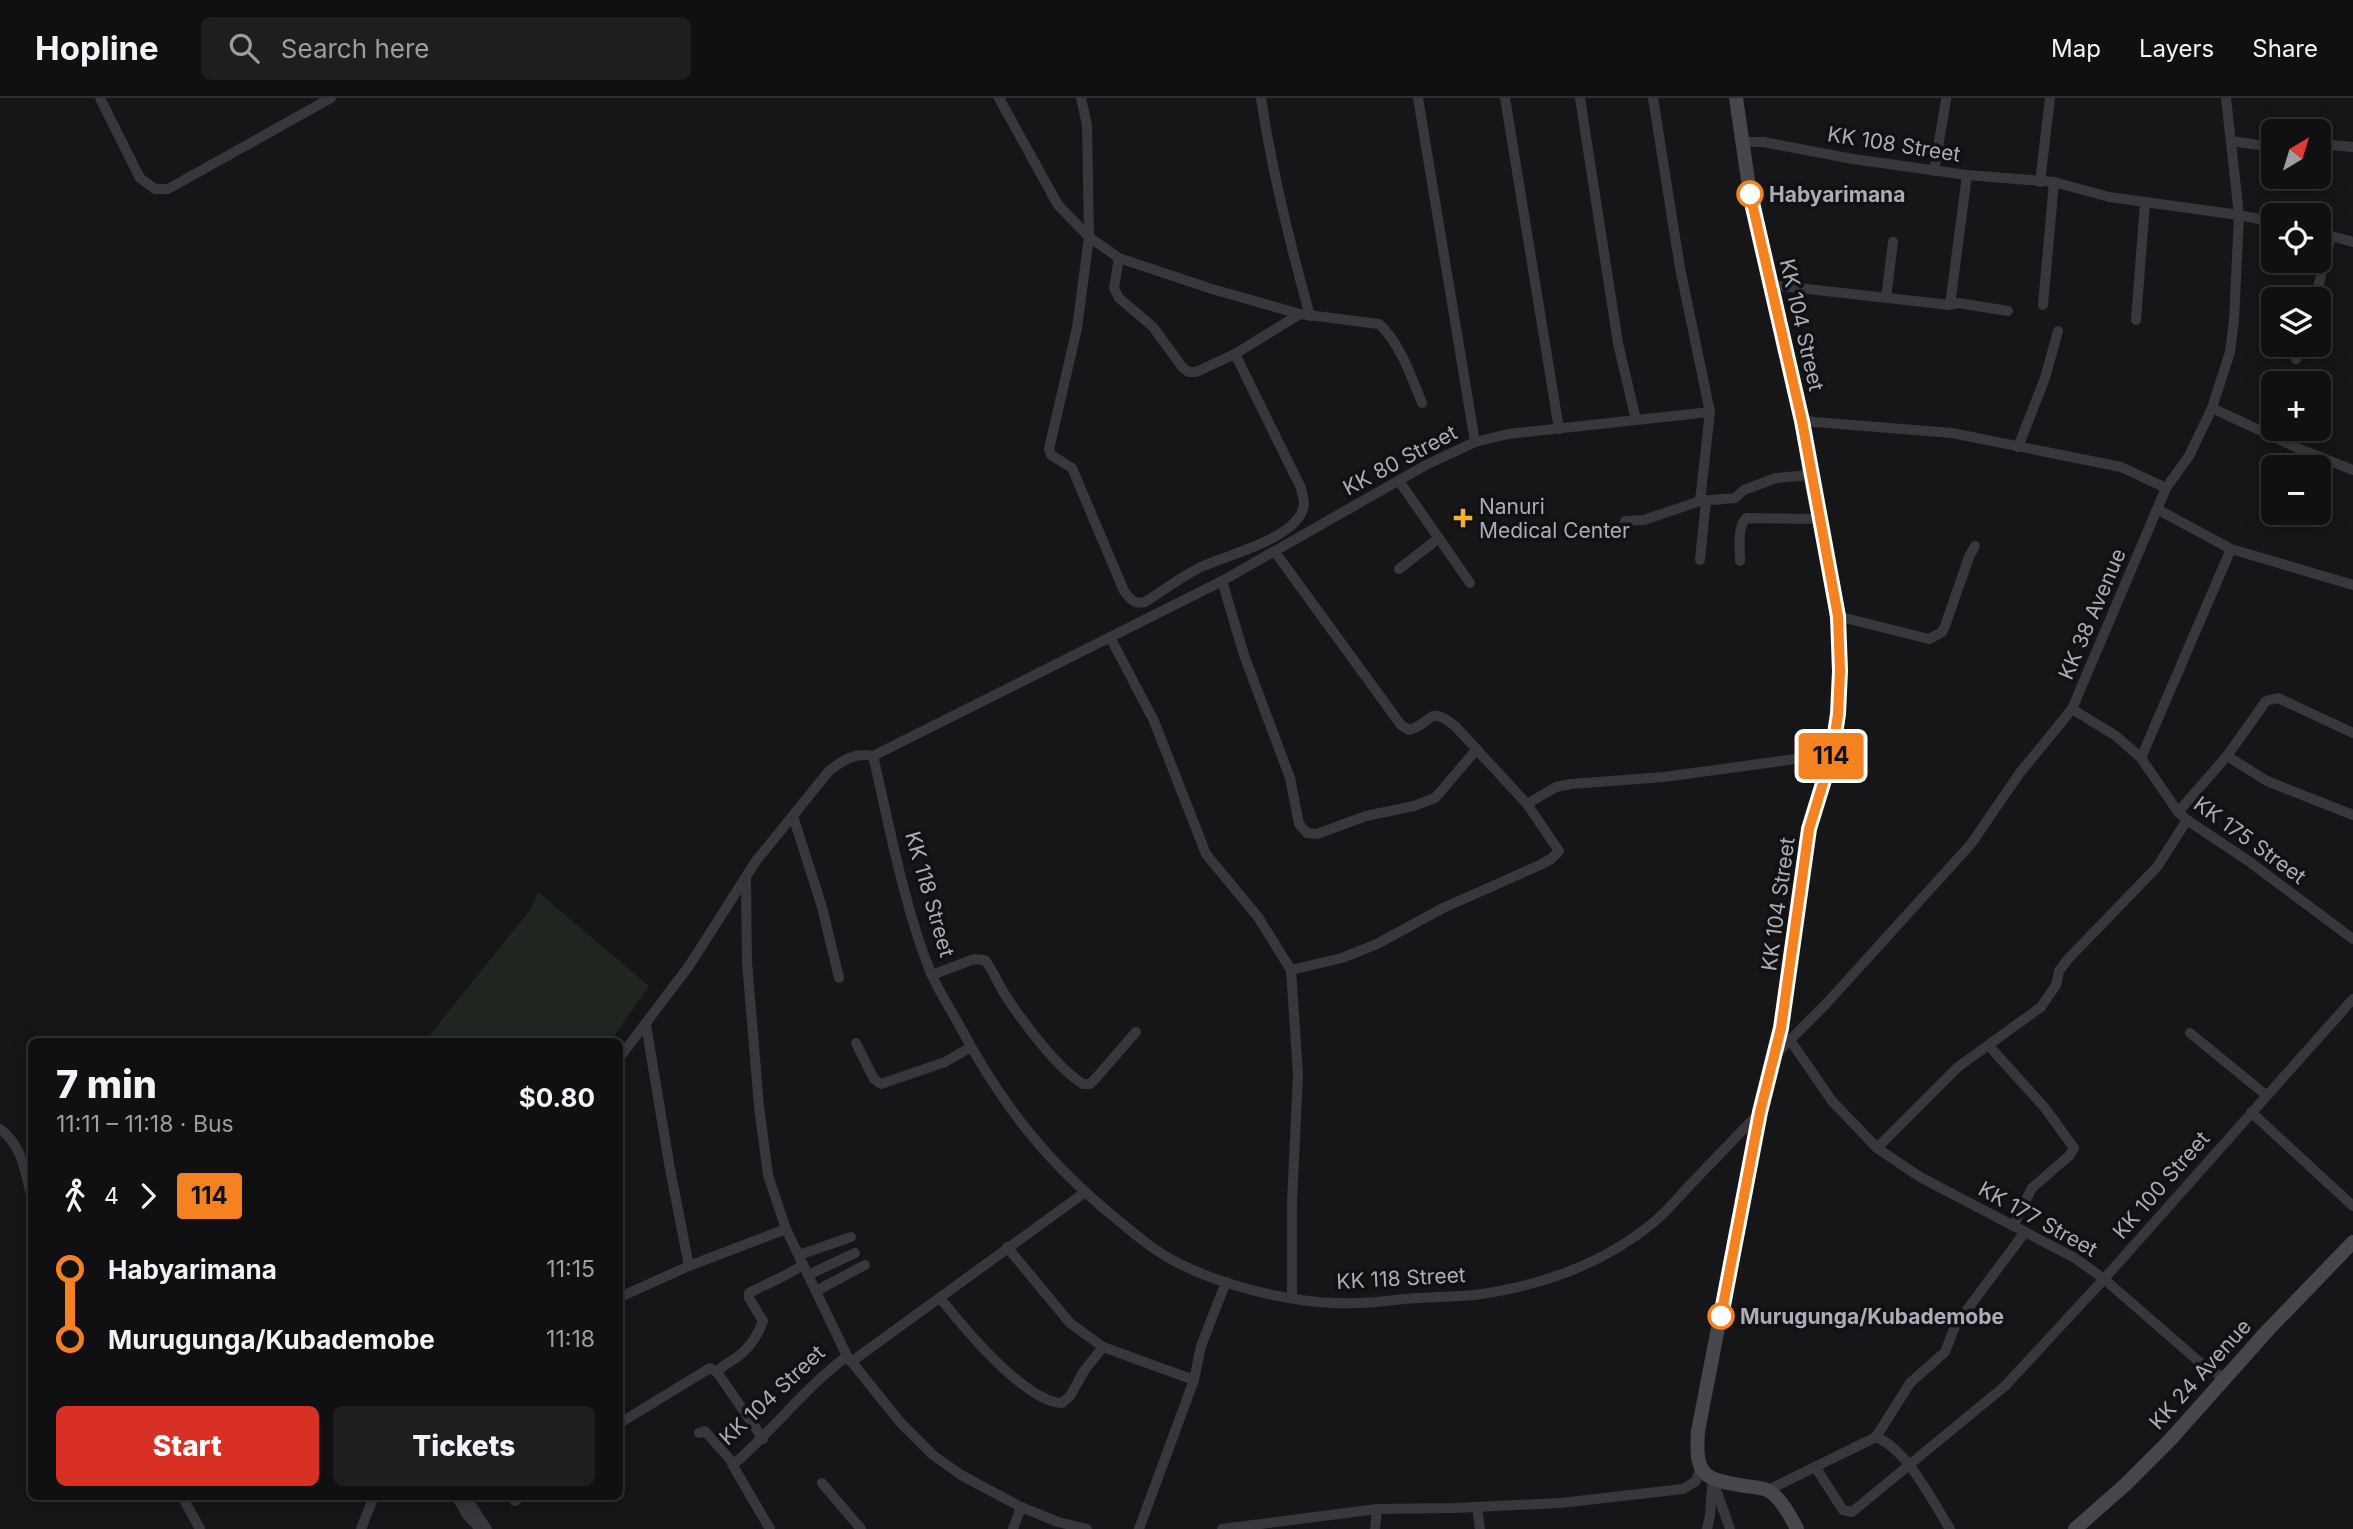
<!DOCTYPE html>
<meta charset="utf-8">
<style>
body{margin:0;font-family:Inter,sans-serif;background:#1e1e20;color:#f1f3f6;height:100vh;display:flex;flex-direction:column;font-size:26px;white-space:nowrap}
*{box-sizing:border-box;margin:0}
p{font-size:23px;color:#9c9d9f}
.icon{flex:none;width:38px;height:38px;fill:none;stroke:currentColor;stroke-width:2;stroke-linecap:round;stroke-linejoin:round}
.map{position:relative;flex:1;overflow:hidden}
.details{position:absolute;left:28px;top:940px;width:595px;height:462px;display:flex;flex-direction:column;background:#101012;border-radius:10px;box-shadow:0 4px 18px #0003,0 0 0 2px #303032}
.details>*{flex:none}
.badge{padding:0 14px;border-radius:5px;font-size:24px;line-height:46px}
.needle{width:46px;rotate:38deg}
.controls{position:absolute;left:2261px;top:21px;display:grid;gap:14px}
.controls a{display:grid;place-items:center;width:70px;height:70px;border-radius:10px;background:#101012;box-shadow:0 4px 18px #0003,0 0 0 2px #303032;font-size:35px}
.map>.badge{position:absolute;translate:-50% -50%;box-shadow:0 0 0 4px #fff}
.legs{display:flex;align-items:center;gap:10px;height:77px;padding:0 28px;font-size:23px}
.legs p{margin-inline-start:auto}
.overview{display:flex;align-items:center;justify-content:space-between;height:119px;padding:0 28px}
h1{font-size:38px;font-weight:800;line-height:52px}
.action{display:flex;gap:14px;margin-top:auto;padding:14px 28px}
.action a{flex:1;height:80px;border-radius:10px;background:#d93025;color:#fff;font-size:28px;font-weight:800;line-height:80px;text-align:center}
.action a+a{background:#1e1e20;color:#f1f3f6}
ul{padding:0 28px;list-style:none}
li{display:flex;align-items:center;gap:24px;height:70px;font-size:26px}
li i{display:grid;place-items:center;width:10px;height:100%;margin:0 9px;background:currentColor}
li i::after{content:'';width:18px;height:18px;margin:-9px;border:5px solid;border-radius:50%;background:#101012}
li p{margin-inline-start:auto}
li:first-child i{background:linear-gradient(#0000 50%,currentColor 0)}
li:last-child i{background:linear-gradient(currentColor 50%,#0000 0)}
header{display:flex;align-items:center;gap:42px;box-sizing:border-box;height:98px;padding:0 35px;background:#101012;border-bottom:2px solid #303032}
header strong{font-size:33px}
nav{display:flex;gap:38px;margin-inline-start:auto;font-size:24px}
.search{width:490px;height:63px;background:#1e1e20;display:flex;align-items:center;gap:18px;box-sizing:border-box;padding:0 24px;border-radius:10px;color:#9c9d9f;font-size:26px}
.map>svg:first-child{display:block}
.green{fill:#1e261f}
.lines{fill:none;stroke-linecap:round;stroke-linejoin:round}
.street{stroke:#37383d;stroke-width:10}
.secondary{stroke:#45474d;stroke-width:14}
.line-1-casing{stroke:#fff;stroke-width:16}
.line-1{stroke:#f58220;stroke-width:10}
.stop-1-dot{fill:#fff;stroke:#f58220;stroke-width:3.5}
.poi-dot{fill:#f2b134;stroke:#111113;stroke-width:2.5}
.labels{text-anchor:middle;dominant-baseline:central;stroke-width:7;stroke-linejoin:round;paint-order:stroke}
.street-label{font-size:21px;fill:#a8adb8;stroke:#111113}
.stop-label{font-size:21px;font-weight:bold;fill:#a8adb8;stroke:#111113;text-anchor:start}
.poi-label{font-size:21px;fill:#a8adb8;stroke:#111113;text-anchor:start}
</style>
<header>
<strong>Hopline</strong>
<div class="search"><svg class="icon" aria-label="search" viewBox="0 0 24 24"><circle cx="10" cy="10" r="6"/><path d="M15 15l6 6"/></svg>Search here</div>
<nav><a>Map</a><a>Layers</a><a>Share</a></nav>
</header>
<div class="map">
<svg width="2353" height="1431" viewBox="0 0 2353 1431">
<rect width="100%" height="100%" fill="#161618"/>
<path class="green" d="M538 794 649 888 611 943H425L530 812Z"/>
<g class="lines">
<g class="street">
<path d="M100 0 140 80 155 91H168L331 0"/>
<path d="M999 0 1058 107 1089 139 1119 160 1212 191 1300 216 1379 226C1400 245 1411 278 1422 305"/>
<path d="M1081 0 1087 27 1089 139 1077 230 1049 351 1051 357 1072 370 1124 493C1130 501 1134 507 1145 504 1163 493 1182 478 1201 469 1226 457 1301 440 1304 406 1304 401 1302 395 1301 390L1235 256"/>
<path d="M1261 0C1272 74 1290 146 1310 218"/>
<path d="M1505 0 1559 331"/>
<path d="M1580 0 1618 245 1636 322"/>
<path d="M2231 43 2273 49"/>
<path d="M1742 44H1763L1853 61 1967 77 2054 84 2109 99 2239 117 2273 124"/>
<path d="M2319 46 2353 49"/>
<path d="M1934 73 1946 2"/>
<path d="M2040 84 2050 0"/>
<path d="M2331 138 2353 144"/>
<path d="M1119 160 1114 190 1119 200 1153 229 1183 270 1189 274H1196L1235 256 1300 216"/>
<path d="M1772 187 1950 207 1958 205 2008 213"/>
<path d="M1886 200 1893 144"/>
<path d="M2315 201 2331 138 2319 135"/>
<path d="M1950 207 1967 77"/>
<path d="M2043 207 2054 84"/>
<path d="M2136 222 2145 105"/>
<path d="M2296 261 2300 247"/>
<path d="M2212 310 2302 352 2353 372"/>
<path d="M1802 323 1952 335 2121 369 2166 390"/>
<path d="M1475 344 1508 336 1710 314 1680 170 1653 0"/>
<path d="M2018 349 2045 280 2058 233"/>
<path d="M1399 383 1470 485"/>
<path d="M1700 403 1710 314"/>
<path d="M2157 411 2231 451 2353 487"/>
<path d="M1625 423 1644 422 1700 403 1735 400 1744 392 1776 380 1810 377"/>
<path d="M1275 454 1401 627 1409 632C1434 625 1427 606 1455 628L1527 706 1559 753 1551 761 1540 767 1443 810 1377 846 1342 860 1291 872"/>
<path d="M1700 462 1706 402"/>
<path d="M1740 463C1740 449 1737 431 1746 420L1820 421"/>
<path d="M1399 471 1439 440"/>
<path d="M1222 483 1244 557 1290 680 1299 726 1307 735 1317 736 1366 718 1414 708 1435 700 1477 651"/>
<path d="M1837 518 1929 541 1942 534 1945 528 1969 459 1975 448"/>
<path d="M1110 539 1154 623 1206 756 1258 819 1291 872 1298 976 1292 1105V1200"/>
<path d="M2072 611 2116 638 2141 660 2178 714 2187 722 2247 762 2353 841"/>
<path d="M873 658C890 730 903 804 930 873 937 890 948 907 957 923 1001 1006 1046 1064 1119 1123 1137 1138 1155 1153 1176 1164 1218 1186 1287 1204 1335 1205 1358 1206 1381 1204 1404 1201 1427 1199 1451 1199 1474 1197 1538 1189 1604 1166 1654 1124 1667 1113 1678 1100 1689 1088 1713 1063 1736 1039 1760 1014"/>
<path d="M2227 658 2267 683 2353 717"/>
<path d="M2141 660 2231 451"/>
<path d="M1527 706 1556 689 1571 686 1664 679 1832 656"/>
<path d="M2178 714 2227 658 2266 603 2278 600 2353 635"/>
<path d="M793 718 822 809 839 880"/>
<path d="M746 782 747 864 759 1008 768 1077 786 1131 847 1258 900 1324 933 1357 961 1377 1021 1409 1058 1424 1087 1431"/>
<path d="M932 877 974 861 985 862C994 874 999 888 1007 900 1024 925 1058 971 1083 986H1090L1095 981 1136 934"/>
<path d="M646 927 670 1071 689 1168"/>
<path d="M2190 935 2266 997"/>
<path d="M1790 942 1832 1003 1877 1050 1920 1079 2075 1160 2104 1181 2005 1288 1852 1414 1843 1412 1816 1370"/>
<path d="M856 945 874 981 881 986 945 964 971 949"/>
<path d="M1989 948 2045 1010 2074 1050 2070 1057 2032 1090 2013 1128"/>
<path d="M1776 956 1826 906 1971 746 2019 676 2072 611 2166 390 2189 358 2212 310 2230 254 2234 222 2239 117 2226 0"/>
<path d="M620 959 689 868 756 763 829 673C843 662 855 654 873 658L1222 483 1426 367 1475 344 1418 0"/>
<path d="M2251 1014 2353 1108"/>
<path d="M0 1031C23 1048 25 1075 32 1101"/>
<path d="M1877 1050 1958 969 2041 909 2056 887 2059 873 2068 861 2157 769 2187 722"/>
<path d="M1007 1149 1070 1225 1103 1249 1194 1282"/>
<path d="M799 1157 851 1139"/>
<path d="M808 1177 855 1155"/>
<path d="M816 1193 865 1167"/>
<path d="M620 1199 689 1168 786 1131"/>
<path d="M941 1201C963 1229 1025 1304 1062 1305L1070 1298 1084 1273 1103 1249"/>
<path d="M851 1264 1084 1095"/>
<path d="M717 1274C724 1266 732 1263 740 1257 750 1249 759 1235 763 1223L749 1200V1195C768 1185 785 1179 803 1167"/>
<path d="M2225 1281 2196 1261 2104 1181 2353 901"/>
<path d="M620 1325 710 1270 717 1274 763 1341"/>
<path d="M699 1335 705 1333 734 1366C774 1331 804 1291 847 1258"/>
<path d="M1876 1339 1910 1285 1945 1254 1955 1228 2025 1134"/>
<path d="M732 1366 770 1431"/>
<path d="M1712 1380 1730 1431"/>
<path d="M822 1385 861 1431"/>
<path d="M1768 1392 1876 1339C1908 1352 1932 1403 1950 1431"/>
<path d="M182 1398 200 1431"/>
<path d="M456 1398 467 1417 480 1431"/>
<path d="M465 1398 487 1431"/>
<path d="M515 1403 521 1398"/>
<path d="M1477 1409 1480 1431"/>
<path d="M361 1431 374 1398"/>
<path d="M1013 1431 1021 1409"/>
<path d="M1139 1431 1194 1282 1201 1248 1226 1184"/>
<path d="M1222 1431 1377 1411 1455 1410 1560 1405 1683 1391 1696 1383 1700 1371"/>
<path d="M1375 1431 1377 1411"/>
<path d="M1707 1431 1710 1418 1712 1388"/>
</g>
<g class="secondary">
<path d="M1736 0 1750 96 1802 323 1810 377 1831 479 1839 536 1840 573 1838 616 1832 656 1809 731 1781 930 1760 1014 1698 1333C1695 1378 1703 1381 1745 1388 1752 1389 1761 1389 1767 1392 1780 1398 1791 1419 1797 1431"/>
<path d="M2075 1431 2126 1386 2170 1342 2268 1232 2353 1144"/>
</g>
</g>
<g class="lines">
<g class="line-1-casing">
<path id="line-1" d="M1721 1218 1760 1014 1781 930 1809 731 1832 656 1838 616 1840 573 1838 518 1802 323 1750 96"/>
</g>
<use href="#line-1" class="line-1"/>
</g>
<g class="stop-1-dot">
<circle cx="1750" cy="96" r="12"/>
<circle cx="1721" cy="1218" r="12"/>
</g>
<path class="poi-dot" d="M1459.5 409.5h7v7h7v7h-7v7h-7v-7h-7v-7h7z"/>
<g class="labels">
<g class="street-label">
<text transform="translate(1894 46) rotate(9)">KK 108 Street</text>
<text transform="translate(1802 227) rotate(77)">KK 104 Street</text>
<text transform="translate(1400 362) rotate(-28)">KK 80 Street</text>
<text transform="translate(2092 516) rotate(-67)">KK 38 Avenue</text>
<text transform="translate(2250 742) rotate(36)">KK 175 Street</text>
<text transform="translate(930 796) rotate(74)">KK 118 Street</text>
<text transform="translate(1778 806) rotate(-82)">KK 104 Street</text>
<text transform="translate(2161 1087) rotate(-49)">KK 100 Street</text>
<text transform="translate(2038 1121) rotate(29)">KK 177 Street</text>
<text transform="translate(1401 1180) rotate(-3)">KK 118 Street</text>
<text transform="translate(2200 1276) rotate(-48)">KK 24 Avenue</text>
<text transform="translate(772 1297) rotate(-43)">KK 104 Street</text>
</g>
<g class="stop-label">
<text x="1769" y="96">Habyarimana</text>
<text x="1740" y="1218">Murugunga/Kubademobe</text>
</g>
<g class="poi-label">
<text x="1479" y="408">Nanuri<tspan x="1479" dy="24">Medical Center</tspan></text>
</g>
</g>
</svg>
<div class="controls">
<a><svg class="needle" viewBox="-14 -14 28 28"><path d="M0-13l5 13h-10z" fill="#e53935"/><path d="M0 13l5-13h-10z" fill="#9c9d9f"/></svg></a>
<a><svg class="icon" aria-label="locate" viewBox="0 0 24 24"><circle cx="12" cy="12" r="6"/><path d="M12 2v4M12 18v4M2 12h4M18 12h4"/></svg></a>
<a><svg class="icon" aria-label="layers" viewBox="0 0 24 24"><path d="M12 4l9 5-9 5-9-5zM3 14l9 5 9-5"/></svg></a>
<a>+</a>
<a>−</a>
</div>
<b class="badge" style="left:1831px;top:658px;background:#f58220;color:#111">114</b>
<section class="details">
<div class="overview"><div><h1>7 min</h1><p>11:11 – 11:18 · Bus</p></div><b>$0.80</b></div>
<div class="legs"><svg class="icon" aria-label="walk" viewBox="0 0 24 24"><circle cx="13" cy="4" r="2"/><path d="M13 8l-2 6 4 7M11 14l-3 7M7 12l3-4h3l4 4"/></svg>4<svg class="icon" aria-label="forward" viewBox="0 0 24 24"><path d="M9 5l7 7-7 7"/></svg><b class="badge" style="background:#f58220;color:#111">114</b></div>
<ul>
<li><i style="color:#f58220"></i><b>Habyarimana</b><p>11:15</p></li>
<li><i style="color:#f58220"></i><b>Murugunga/Kubademobe</b><p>11:18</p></li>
</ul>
<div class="action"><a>Start</a><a>Tickets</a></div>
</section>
</div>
